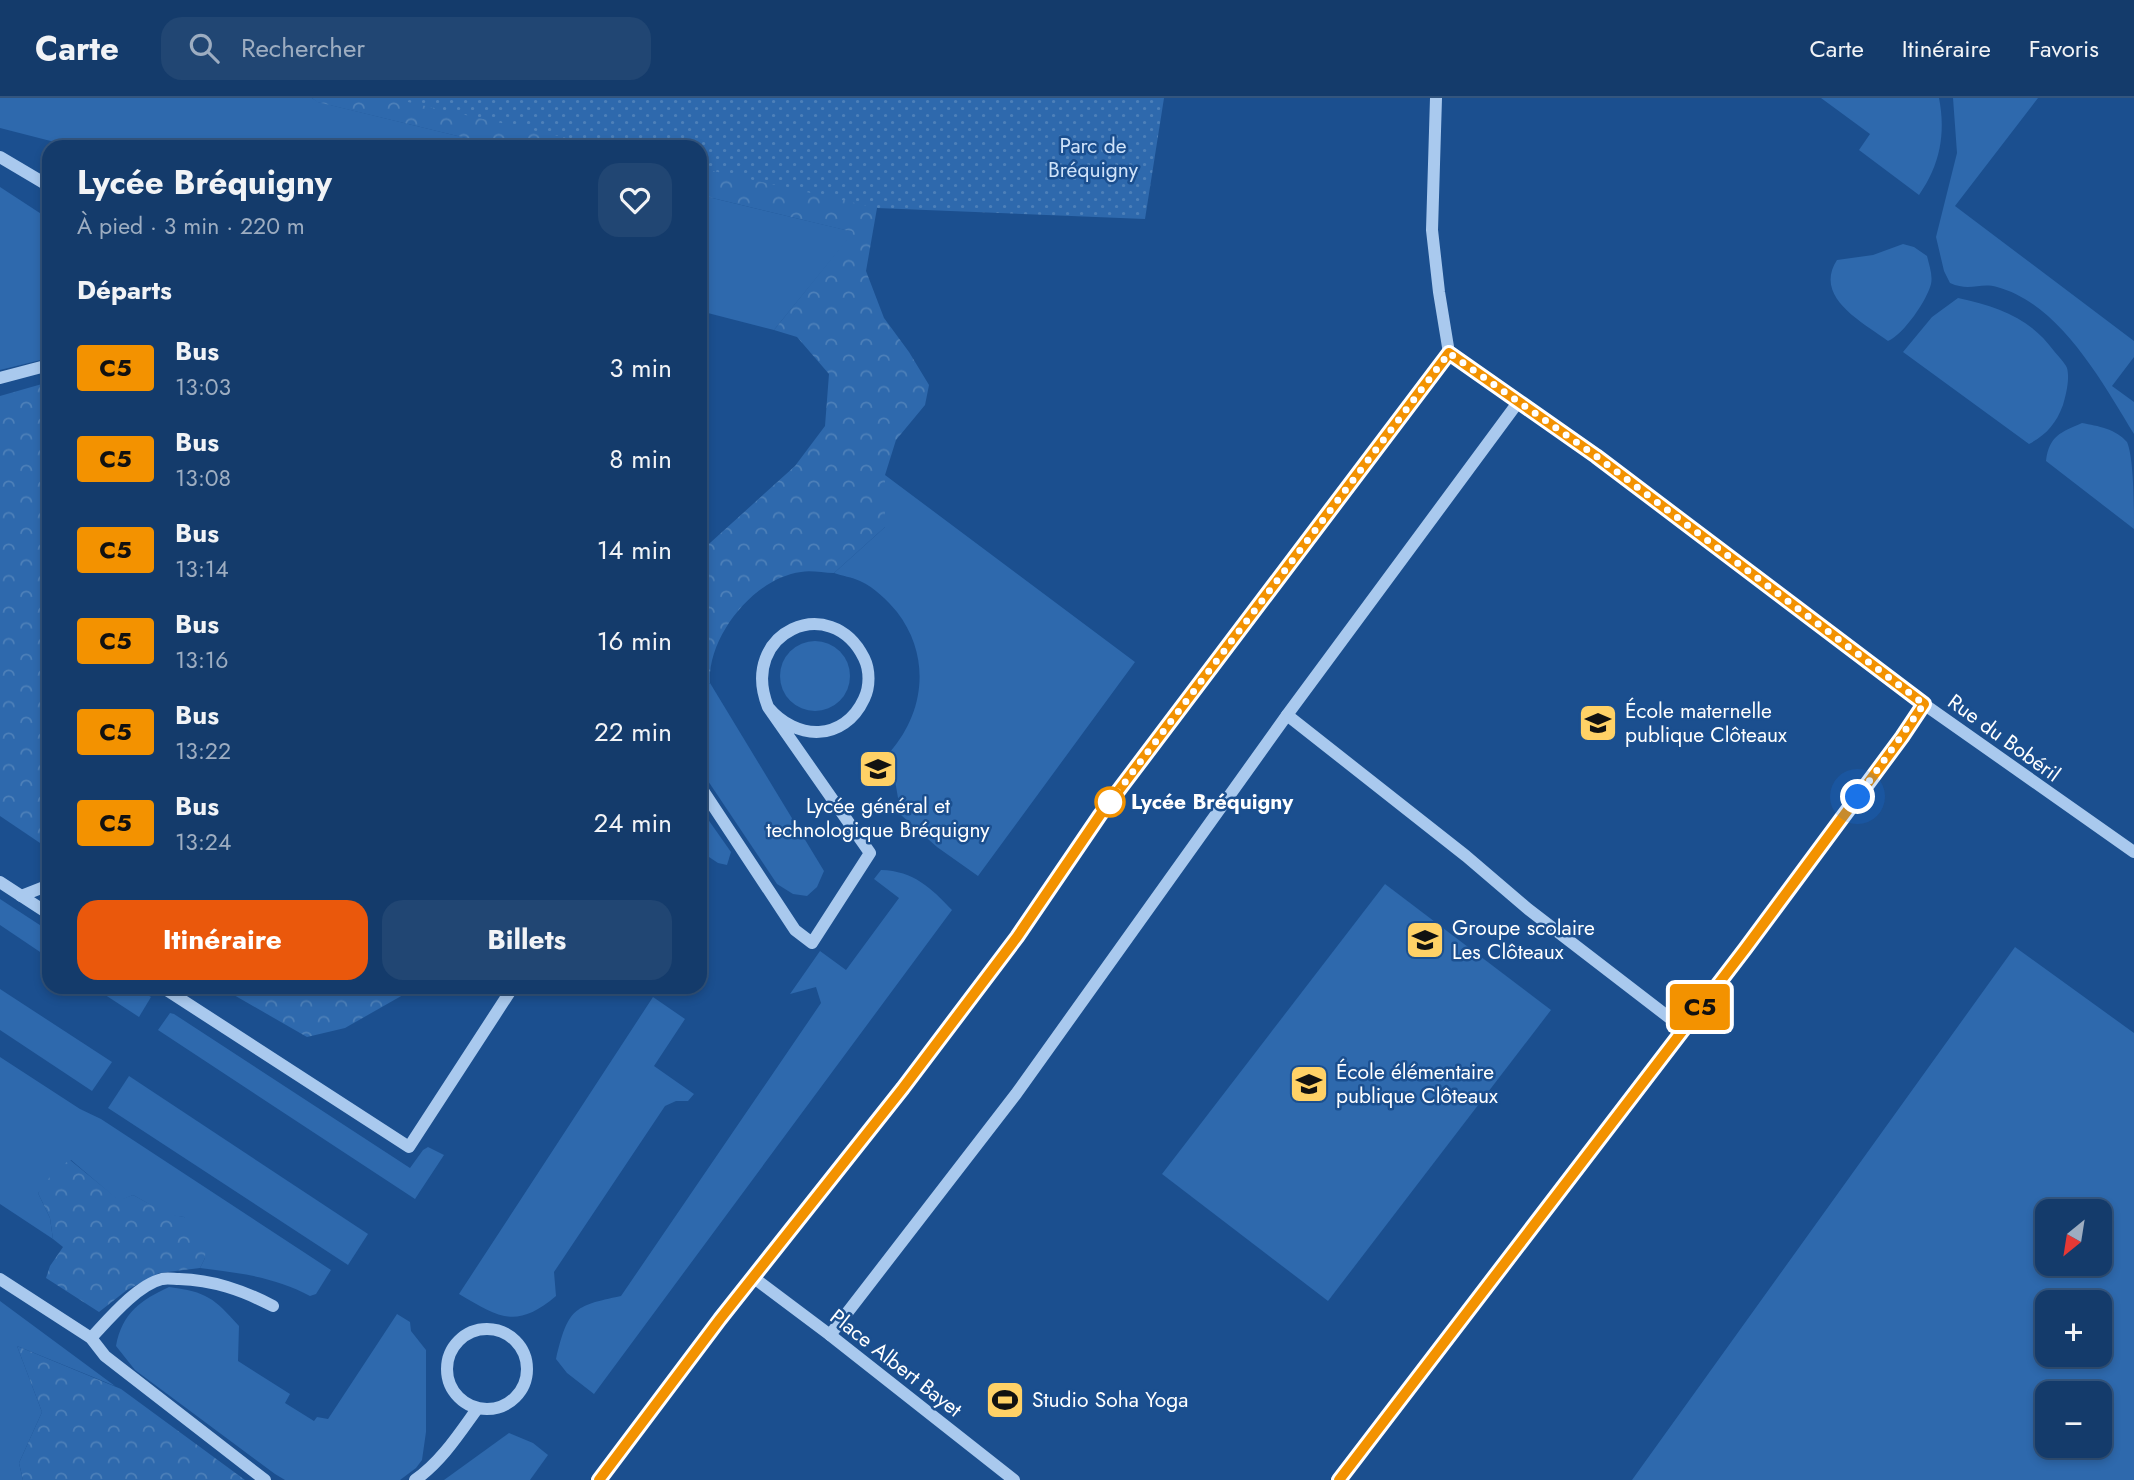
<!DOCTYPE html>
<html lang="fr">
<meta charset="utf-8">
<style>
body{margin:0;font-family:Jost,sans-serif;background:#214673;color:#f1f3f6;height:100vh;display:flex;flex-direction:column;font-size:26px;white-space:nowrap}
*{box-sizing:border-box;margin:0}
p{font-size:23px;color:#9dadc1}
.icon{flex:none;width:38px;height:38px;fill:none;stroke:currentColor;stroke-width:2;stroke-linecap:round;stroke-linejoin:round}
.map{position:relative;flex:1;overflow:hidden}
.drawer{position:absolute;left:42px;top:42px;width:665px;height:854px;display:flex;flex-direction:column;background:#143b6b;border-radius:21px;box-shadow:0 4px 10px #0003,0 0 0 2px #33557e}
.drawer>*{flex:none}
.badge{padding:0 14px;border-radius:5px;font-size:24px;line-height:46px}
.needle{width:46px;rotate:210deg}
.fabs{position:absolute;left:2035px;top:1101px;display:grid;gap:14px}
.fabs a{display:grid;place-items:center;width:77px;height:77px;border-radius:14px;background:#143b6b;box-shadow:0 4px 10px #0003,0 0 0 2px #33557e;font-size:35px}
.you{position:absolute;width:35px;height:35px;margin:-18px;border:5px solid #fff;border-radius:50%;background:#1a73e8;box-shadow:0 0 0 10px #1a73e833}
.map>.badge{position:absolute;translate:-50% -50%;box-shadow:0 0 0 4px #fff}
h2{padding:0 35px;font-size:26px;line-height:63px}
.round{display:grid;place-items:center;flex:none;width:74px;height:74px;border-radius:21px;background:#214673}
.head{display:flex;align-items:center;justify-content:space-between;height:119px;padding:0 35px}
h1{font-size:33px;font-weight:700;line-height:52px}
.button{display:flex;gap:14px;margin-top:auto;padding:14px 35px}
.button a{flex:1;height:80px;border-radius:21px;background:#ea580c;color:#fff;font-size:28px;font-weight:700;line-height:80px;text-align:center}
.button a+a{background:#214673;color:#f1f3f6}
ul{padding:0;list-style:none}
li{display:flex;align-items:center;gap:21px;height:91px;padding:0 35px}
li div{flex:1}
li b{display:block;font-size:26px}
li em{font-style:normal}
li .badge{min-width:77px;font-weight:700;text-align:center}
header{display:flex;align-items:center;gap:42px;box-sizing:border-box;height:98px;padding:0 35px;background:#143b6b;border-bottom:2px solid #33557e}
header strong{font-size:33px}
nav{display:flex;gap:38px;margin-inline-start:auto;font-size:24px}
.search{width:490px;height:63px;background:#214673;display:flex;align-items:center;gap:18px;box-sizing:border-box;padding:0 24px;border-radius:21px;color:#9dadc1;font-size:26px}
.map>svg:first-child{display:block}
.grass{fill:#2e69ad;fill-rule:evenodd}
.forest{fill:url(#forest-crowns)}
.park{fill:url(#park-dots)}
.lines{fill:none;stroke-linecap:round;stroke-linejoin:round}
.minor{stroke:#a9c9ee;stroke-width:12}
.line-casing{stroke:#fff;stroke-width:16}
.line{stroke:#f39200;stroke-width:10}
.walk{stroke:#fff;stroke-width:7;stroke-dasharray:0 12.6}
.stop-dot{fill:#fff;stroke:#f39200;stroke-width:3.5}
.labels{text-anchor:middle;dominant-baseline:central;stroke-width:5;stroke-linejoin:round;paint-order:stroke}
.park-label{font-size:21px;fill:#cfe3fa;stroke:#1b4f8f}
.poi-label{font-size:21px;fill:#fff;stroke:#1b4f8f;text-anchor:start}
.street-label{font-size:21px;fill:#fff;stroke:#1b4f8f}
.stop-label{font-size:21px;font-weight:bold;fill:#fff;stroke:#1b4f8f;text-anchor:start}
</style>
<header>
<strong>Carte</strong>
<div class="search"><svg class="icon" aria-label="search" viewBox="0 0 24 24"><circle cx="10" cy="10" r="6"/><path d="M15 15l6 6"/></svg>Rechercher</div>
<nav><a>Carte</a><a>Itinéraire</a><a>Favoris</a></nav>
</header>
<div class="map">
<svg width="2134" height="1382" viewBox="0 0 2134 1382">
<defs>
<pattern id="forest-crowns" width="20" height="18" patternUnits="userSpaceOnUse" patternTransform="scale(1.75)"><rect width="20" height="18" fill="#2e69ad"/><path d="M2 6a3 3 0 1 1 6 0M12 15a3 3 0 1 1 6 0" fill="none" stroke="#4d80b9"/></pattern>
<pattern id="park-dots" width="8" height="8" patternUnits="userSpaceOnUse" patternTransform="scale(1.75)"><rect width="8" height="8" fill="#2e69ad"/><path d="M2 2h.1M6 6h.1" fill="none" stroke="#4d80b9" stroke-width="1.8" stroke-linecap="round"/></pattern>
</defs>
<rect width="100%" height="100%" fill="#1b4f8f"/>
<g class="grass">
<path d="M0 0H312L318 4 503 49H74L0 30Z"/>
<path d="M1821 0H1939C1946 36 1940 67 1919 97L1859 52 1870 36Z"/>
<path d="M1953 0H2038L1955 108 2134 243V259L2112 288 2134 304V336C2102 284 2060 206 1997 189 1980 184 1970 194 1950 185L1944 173 1936 139 1957 55Z"/>
<path d="M0 89 49 121V260L0 272Z"/>
<path d="M700 97 854 134 774 232 700 213Z"/>
<path d="M1903 146 1914 149 1927 158C1929 167 1933 177 1931 186 1927 202 1904 236 1888 243 1862 224 1813 199 1837 162L1873 157Z"/>
<path d="M1958 200C1998 209 2029 219 2054 253 2058 258 2065 265 2067 270 2070 281 2066 297 2063 307 2056 326 2046 337 2029 346L1903 254 1932 219Z"/>
<path d="M2082 325C2098 328 2116 331 2127 344 2134 360 2134 409 2134 431L2046 363C2049 338 2061 334 2082 325Z"/>
<path d="M885 377 1135 564 978 778 937 749 901 717 890 654C925 614 931 558 897 514 887 502 875 490 860 483 852 479 842 478 834 475L885 429Z"/>
<circle cx="815" cy="578" r="35"/>
<path d="M710 585 824 773 817 789 807 798 793 796 777 786 700 671V594Z"/>
<path d="M700 710 731 754 727 767 718 765 700 753Z"/>
<path d="M881 772C914 773 931 790 952 812L594 1296 567 1275 556 1261C568 1211 573 1208 621 1198L821 905 816 889 790 896 820 853 846 872 899 800 874 781Z"/>
<path d="M1385 786 1551 912 1328 1203 1162 1076Z"/>
<path d="M0 801 49 833V860L0 827Z"/>
<path d="M2015 849 2134 935V1382H1632ZM2048 1113H2100V1166H2048ZM2048 1204H2100V1256H2048ZM2048 1295H2100V1348H2048Z"/>
<path d="M93 889H135L151 899 139 919Z"/>
<path d="M0 891 112 964 92 993 0 932Z"/>
<path d="M653 899 685 921 654 968 694 996 688 1003H676L665 1008 554 1174 556 1198C516 1232 498 1219 459 1196Z"/>
<path d="M170 915 174 916 410 1070 423 1052 428 1049 444 1057 415 1101 158 932Z"/>
<path d="M0 959 80 1011 101 1021 331 1172 316 1196 310 1198C275 1179 240 1175 200 1170L205 1160 184 1119 168 1117 133 1097 119 1103 71 1062 38 1095 50 1120 53 1141 0 1106Z"/>
<path d="M129 978 368 1136 348 1167 108 1010Z"/>
<path d="M169 1189C207 1194 214 1200 239 1228L238 1263 290 1296 285 1305 314 1323 317 1319 328 1321 397 1216 410 1224 411 1233 426 1252V1334L422 1362 416 1370 400 1382H285L275 1376 135 1272 116 1248C122 1215 141 1202 169 1189Z"/>
<path d="M0 1203 115 1288 17 1248 42 1314 19 1365 23 1382H0Z"/>
<path d="M509 1335 533 1345 548 1357 530 1382H444Z"/>
</g>
<g class="forest">
<path d="M312 0H912L877 110 866 173 884 220 909 254 929 287 925 307 896 342 885 377V429L834 475C823 475 811 472 801 474 754 480 707 539 710 585L700 594V454L795 368 825 328 829 276 797 239 774 232 853 134 700 97V49H503L317 4Z"/>
<path d="M49 284V751L0 718V298Z"/>
<path d="M220 889H417L345 930 307 939Z"/>
<path d="M70 1062 119 1102 133 1097 168 1116 184 1119 206 1140 205 1160 200 1170 159 1175 127 1192 99 1214 46 1180 50 1168 63 1149 53 1141 50 1120 38 1095 55 1072Z"/>
<path d="M17 1248 121 1291 245 1382H23L19 1365 42 1314Z"/>
</g>
<path class="park" d="M390 0H1164L1145 121 877 110 700 70V49H607Z"/>
<g class="lines">
<g class="minor">
<path d="M1436 0 1432 132 1439 194 1449 255"/>
<path d="M0 59 49 88"/>
<path d="M1449 255 1596 358 1891 583 2134 754"/>
<path d="M0 280 49 267"/>
<path d="M1287 617 1466 758 1528 811 1684 931"/>
<path d="M700 688 795 832 812 845 870 755 768 609C738 534 831 493 864 560 870 572 870 589 864 601 844 644 796 643 768 609"/>
<path d="M0 784 49 816"/>
<path d="M21 798 49 787"/>
<path d="M162 889 409 1049 513 889"/>
<path d="M754 1180 830 1237 1014 1382"/>
<path d="M0 1181 91 1240 105 1258 265 1382"/>
<circle cx="487" cy="1271" r="40"/>
<path d="M830 1237 1016 996 1287 617 1519 303"/>
<path d="M91 1240C108 1222 137 1187 162 1181 167 1180 174 1181 179 1181 213 1182 242 1192 273 1208"/>
<path d="M415 1382C441 1364 459 1336 477 1311"/>
<path d="M599 1382 720 1221 887 1012 1017 839 1100 717 1449 255"/>
<path d="M1339 1382 1745 851 1902 639 1924 606"/>
</g>
</g>
<g class="lines">
<g class="line-casing">
<path id="line" d="M599 1382 720 1221 903 990 1017 839 1100 717 1449 255 1596 358 1924 606 1902 639 1745 851 1339 1382"/>
</g>
<use href="#line" class="line"/>
<path class="walk" d="M1110 704 1449 255 1596 358 1924 606 1858 699"/>
</g>
<defs>
<g id="school-square" transform="scale(2.0125)"><rect x="-9" y="-9" width="18" height="18" rx="4" fill="#ffd166" stroke="#1b4f8f"/><path d="M0-5L7-2L0 1L-7-2ZM-4 1L0 2.5L4 1V4Q0 6-4 4Z" fill="#111"/></g>
<g id="stadium-square" transform="scale(2.0125)"><rect x="-9" y="-9" width="18" height="18" rx="4" fill="#ffd166" stroke="#1b4f8f"/><path d="M0-5a6.5 5 0 1 0 0 10a6.5 5 0 1 0 0-10ZM-3.5-1.8h7v3.6h-7Z" fill="#111"/></g>
</defs>
<g fill-rule="evenodd">
<use href="#school-square" x="1598" y="625"/>
<use href="#school-square" x="878" y="671"/>
<use href="#school-square" x="1425" y="842"/>
<use href="#school-square" x="1309" y="986"/>
<use href="#stadium-square" x="1005" y="1302"/>
</g>
<circle class="stop-dot" cx="1110" cy="704" r="14"/>
<g class="labels">
<g class="park-label">
<text x="1093" y="48">Parc de<tspan x="1093" dy="24">Bréquigny</tspan></text>
</g>
<g class="poi-label">
<text x="1625" y="613">École maternelle<tspan x="1625" dy="24">publique Clôteaux</tspan></text>
<text x="878" y="708" text-anchor="middle">Lycée général et<tspan x="878" dy="24">technologique Bréquigny</tspan></text>
<text x="1452" y="830">Groupe scolaire<tspan x="1452" dy="24">Les Clôteaux</tspan></text>
<text x="1336" y="974">École élémentaire<tspan x="1336" dy="24">publique Clôteaux</tspan></text>
<text x="1032" y="1302">Studio Soha Yoga</text>
</g>
<g class="street-label">
<text transform="translate(2004 640) rotate(36)">Rue du Bobéril</text>
<text transform="translate(896 1265) rotate(38)">Place Albert Bayet</text>
</g>
<g class="stop-label">
<text x="1131" y="704">Lycée Bréquigny</text>
</g>
</g>
</svg>
<div class="fabs">
<a><svg class="needle" viewBox="-14 -14 28 28"><path d="M0-13l5 13h-10z" fill="#e53935"/><path d="M0 13l5-13h-10z" fill="#9dadc1"/></svg></a>
<a>+</a>
<a>−</a>
</div>
<div class="you" style="left:1858px;top:699px"></div>
<b class="badge" style="left:1700px;top:909px;background:#f39200;color:#111">C5</b>
<section class="drawer">
<div class="head"><div><h1>Lycée Bréquigny</h1><p>À pied · 3 min · 220 m</p></div><a class="round"><svg class="icon" aria-label="heart" viewBox="0 0 24 24"><path d="M12 20l-8-8c-3-5 5-10 8-4 3-6 11-1 8 4z"/></svg></a></div>
<h2>Départs</h2>
<ul>
<li><span class="badge" style="background:#f39200;color:#111">C5</span><div><b>Bus</b><p>13:03</p></div><em>3 min</em></li>
<li><span class="badge" style="background:#f39200;color:#111">C5</span><div><b>Bus</b><p>13:08</p></div><em>8 min</em></li>
<li><span class="badge" style="background:#f39200;color:#111">C5</span><div><b>Bus</b><p>13:14</p></div><em>14 min</em></li>
<li><span class="badge" style="background:#f39200;color:#111">C5</span><div><b>Bus</b><p>13:16</p></div><em>16 min</em></li>
<li><span class="badge" style="background:#f39200;color:#111">C5</span><div><b>Bus</b><p>13:22</p></div><em>22 min</em></li>
<li><span class="badge" style="background:#f39200;color:#111">C5</span><div><b>Bus</b><p>13:24</p></div><em>24 min</em></li>
</ul>
<div class="button"><a>Itinéraire</a><a>Billets</a></div>
</section>
</div>
